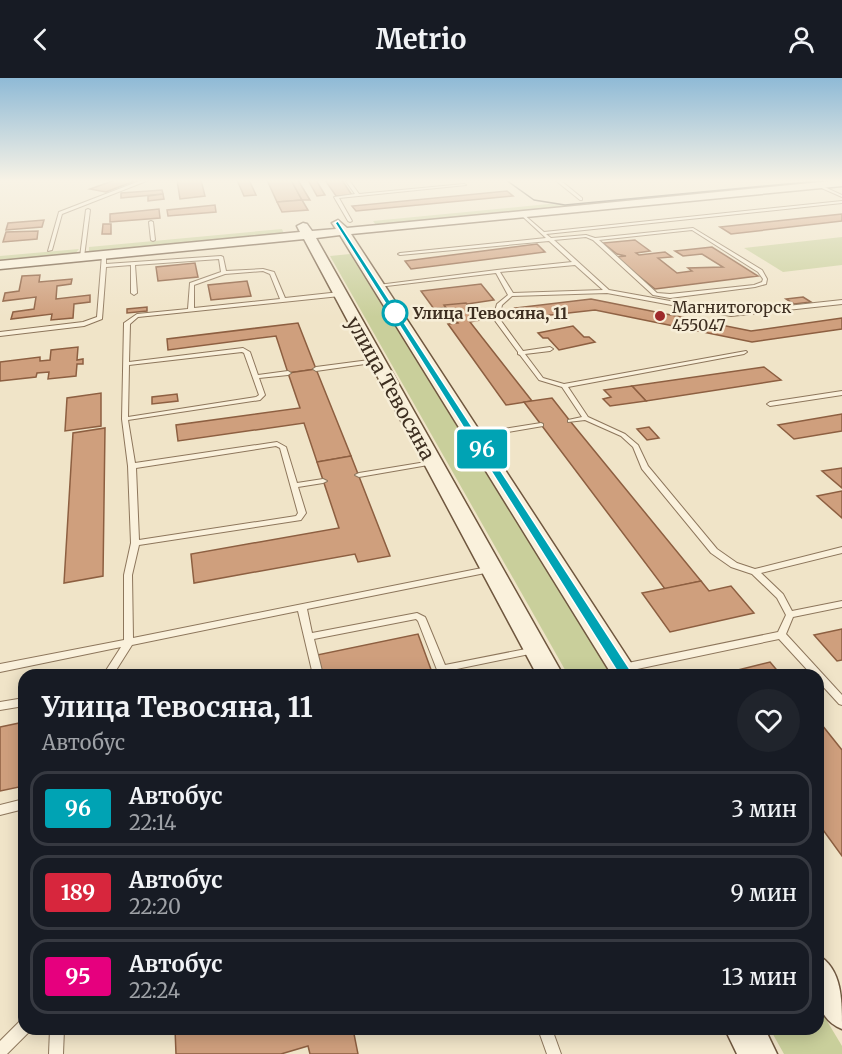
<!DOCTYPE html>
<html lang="ru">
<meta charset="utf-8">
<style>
body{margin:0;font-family:Merriweather,serif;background:#20242c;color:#f1f3f6;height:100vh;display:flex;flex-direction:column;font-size:22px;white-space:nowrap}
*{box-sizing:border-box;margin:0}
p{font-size:20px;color:#9ea1a6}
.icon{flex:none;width:33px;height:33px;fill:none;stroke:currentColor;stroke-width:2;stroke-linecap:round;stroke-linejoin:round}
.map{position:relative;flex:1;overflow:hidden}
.details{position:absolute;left:18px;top:591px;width:806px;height:366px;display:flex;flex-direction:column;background:#171b24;border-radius:18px;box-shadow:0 3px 15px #0003}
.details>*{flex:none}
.badge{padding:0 12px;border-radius:4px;font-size:21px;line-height:39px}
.map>.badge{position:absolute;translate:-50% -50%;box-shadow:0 0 0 3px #fff}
.round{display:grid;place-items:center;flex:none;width:63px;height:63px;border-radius:32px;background:#20242c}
.headline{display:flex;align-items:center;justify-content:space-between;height:102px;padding:0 24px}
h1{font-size:28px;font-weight:700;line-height:45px}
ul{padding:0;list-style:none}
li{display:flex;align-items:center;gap:18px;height:75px;margin:0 12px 9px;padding:0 12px;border:3px solid #363941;border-radius:18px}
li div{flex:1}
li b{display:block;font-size:22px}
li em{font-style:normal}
li .badge{min-width:66px;font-weight:700;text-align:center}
header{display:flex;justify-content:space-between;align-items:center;height:78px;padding:0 24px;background:#171b24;font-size:27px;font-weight:700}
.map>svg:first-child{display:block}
.green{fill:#c9cf9b}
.building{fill:#cf9f7d;stroke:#8d5f41;stroke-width:1.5}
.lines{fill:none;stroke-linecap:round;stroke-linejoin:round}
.service-casing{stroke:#8d765c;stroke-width:2}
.secondary-casing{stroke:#6f573f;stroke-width:3}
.service{fill:#faf1dc;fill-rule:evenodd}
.secondary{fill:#faf1dc;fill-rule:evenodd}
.tram{stroke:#3d2e20;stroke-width:1.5}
.line{fill:#00a3b4;stroke:#fff;stroke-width:1.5}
.stop-dot{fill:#fff;stroke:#00a3b4;stroke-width:3}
.poi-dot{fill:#9e2a2b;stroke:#f7eed8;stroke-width:2}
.labels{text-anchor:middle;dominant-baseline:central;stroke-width:5;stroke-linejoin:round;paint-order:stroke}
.far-poi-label{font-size:16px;fill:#3d2e20;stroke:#f7eed8;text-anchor:start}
.far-stop-label{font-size:16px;font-weight:bold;fill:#3d2e20;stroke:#f7eed8;text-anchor:start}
.street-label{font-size:20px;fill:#3d2e20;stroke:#f7eed8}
</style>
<header><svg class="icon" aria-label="back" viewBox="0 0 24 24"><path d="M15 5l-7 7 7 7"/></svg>Metrio<svg class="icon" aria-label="person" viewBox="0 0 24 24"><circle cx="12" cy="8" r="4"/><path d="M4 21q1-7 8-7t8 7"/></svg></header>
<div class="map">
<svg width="842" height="976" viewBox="0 0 842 976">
<rect width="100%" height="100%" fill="#f0e4c8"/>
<g class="green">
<path d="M548 126 577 127 376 147 373 143Z"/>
<path d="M282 151 284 156 89 174V169Z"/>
<path d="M842 159V187L783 194 744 170Z"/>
<path d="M79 171 75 176 0 183V178Z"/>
<path d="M350 176 611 597H568L330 178Z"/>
<path d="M818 928 842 968V976H784L770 951H818Z"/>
</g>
<g class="building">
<path d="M115 102H137L106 114 90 111Z"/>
<path d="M177 102H201L205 118 180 121Z"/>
<path d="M237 102H249L256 117 244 118Z"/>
<path d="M267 102H291L302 122 277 124Z"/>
<path d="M291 102H298L310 122H302Z"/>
<path d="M308 102H316L325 117 317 118Z"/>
<path d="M325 102H342L352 117 336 118Z"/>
<path d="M162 112 163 116 121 120V115Z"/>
<path d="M507 113 513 118 356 133 352 128Z"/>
<path d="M163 116 164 121 148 123V118Z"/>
<path d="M302 122 308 132 282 134 277 124Z"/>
<path d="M215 127 216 134 168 138 167 132Z"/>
<path d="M159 131 160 140 110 144V136Z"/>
<path d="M842 136V143L731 156 720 149Z"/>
<path d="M44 142 42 149 6 152 8 145Z"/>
<path d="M103 146H111V156H102Z"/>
<path d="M38 153 37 161 3 164 6 154Z"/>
<path d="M635 162 650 173 636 175 639 177 665 174 672 179 658 180 677 195 692 193 688 190 723 189 702 176 683 178 675 173 712 169 758 198 655 211 615 179 626 178 617 176 603 165Z"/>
<path d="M537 166 545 174 411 191 405 183Z"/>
<path d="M195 185 198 199 158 203 156 189Z"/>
<path d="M40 197 39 204 72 201 71 206 57 208 56 221 90 217V224L74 226 73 240 51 242 52 236 11 241 13 234 34 231 36 219 3 223 5 215 19 213 22 198Z"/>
<path d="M247 203 251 218 211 222 208 207Z"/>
<path d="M481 206 494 222 434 231 421 213Z"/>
<path d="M803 219 811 224 794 226 786 221Z"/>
<path d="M591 221 751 253 842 240V251L752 264 595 232 524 240 515 230Z"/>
<path d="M466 225 480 242 470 244 532 323 506 327 448 246 458 245 444 227Z"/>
<path d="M147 229V233L127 235V231Z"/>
<path d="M298 245 316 291 288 295 276 258 168 272 167 261Z"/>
<path d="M573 248 584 259H589L595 264 559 272 548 260H543L538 255Z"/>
<path d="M78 269 77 282 83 281V286H77L76 298 48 301 49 294 37 295 36 299 0 303V284L40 279V283L50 282 51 272Z"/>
<path d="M764 289 781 302 646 323 632 308Z"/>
<path d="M316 291 351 378 317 384 304 345 178 363 176 347 300 330 288 295Z"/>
<path d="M632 308 646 323 610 328 603 321 611 319 604 312Z"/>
<path d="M101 315V348L65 353 67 320Z"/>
<path d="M177 316 178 323 152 326V319Z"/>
<path d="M552 320 570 343 701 503 665 511 524 324Z"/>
<path d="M842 336V353L794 361 778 347Z"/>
<path d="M649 349 659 360 647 362 637 351Z"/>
<path d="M105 350 103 498 64 505 73 355Z"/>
<path d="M351 378 390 478 358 484 355 476 194 505 191 476 339 450 317 384Z"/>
<path d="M842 390V410L822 393Z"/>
<path d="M842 413V440L817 418Z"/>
<path d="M701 503 709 513 731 508 754 535 670 554 642 515Z"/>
<path d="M842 551V582L837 583 814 557Z"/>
<path d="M418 556 433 597H331L330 592 321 594 317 577Z"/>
<path d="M770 584 781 597H728L726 595Z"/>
<path d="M818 642 842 672V778L818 745Z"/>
<path d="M24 644V708L0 713V649Z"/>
<path d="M175 951H353L358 976H310L308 968 281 976H176Z"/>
</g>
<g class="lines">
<g class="service-casing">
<g id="service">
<path d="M142 102H149L62 136 52 172 48 173 59 134Z"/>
<path d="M345 102H349L359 116 464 106 466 107 339 120 352 143 350 144 348 143 334 119 355 116Z"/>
<path d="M555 102H560L582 120V122H580Z"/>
<path d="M818 106 842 117V119L817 108Z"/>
<path d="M842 123V125L546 156 551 160 586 157 595 160 693 150 762 192 767 201 766 206 755 209 670 220 653 217 593 162 586 159 554 162 609 212 731 234 842 222V226L731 238 607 215 512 218 502 227 499 240 523 273 550 269 553 271 550 273 525 276 543 300 564 306 746 273 747 274 744 276 568 309 588 339 625 356 638 367 648 388 717 471 737 485 755 491 842 469V475L761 495 783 516 792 533 842 523V529L793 539 786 556 842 617V627L839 626 818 603V597H812L779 561 623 594 620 593 618 590 620 587 623 586 778 554 786 537 777 520 752 496 731 489 711 475 642 391 633 369 621 358 585 342 568 344V342L582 339 562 309 539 302 520 277 518 276V274L493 240 497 226 508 217 496 195 378 209 376 208 378 207 497 192 572 184 549 163 400 177 398 176 400 175 546 160 521 137 522 135 544 154ZM692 152 758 194 763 201 762 204 754 207 670 216 657 215 599 162ZM575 187 603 212 513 215 500 194Z"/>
<path d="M88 131 90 132 84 179 82 180 80 179 86 132Z"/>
<path d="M151 143 153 144 155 162 153 163 151 162 149 144Z"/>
<path d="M104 176 106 177V186L221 178 223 179 226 193 263 191 274 194 285 220 340 214 343 216 340 218 138 239 130 246 129 284 243 270 250 274 258 297 288 293 291 295 288 297 259 300 265 317 260 322 128 342 135 385 277 364 286 369 297 405 323 401 327 403 323 405 298 409 306 435 301 442 139 467 132 497 133 560 492 488 496 491 495 493 307 531 312 555 417 535 425 539 426 541 445 587 536 569 539 570 541 572 539 574 447 593 449 597H439L418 543 416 541 314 561 323 597H313L298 533 132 567 113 597H103L121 569 0 594V586L124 562V497L131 465 128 388 122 341 124 245 137 236 188 231 190 205 221 194 219 181 135 187 137 215 134 217 131 215V187L106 189 102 241 84 248 0 258V254L83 244 97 239 102 177ZM263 193 270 196 280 221 194 230V207L225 196ZM242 274 244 275 259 317 256 319 128 339 129 287ZM276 368 280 370 298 435 296 438 139 462 136 390Z"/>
<path d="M377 281 380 283 379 284 316 293 313 291 316 289Z"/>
<path d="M842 313V317L770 328 767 326 770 324Z"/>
<path d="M541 345 543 346V348L473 360 470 358 473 356Z"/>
<path d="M432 383 436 385 434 386 359 399 355 397 359 395Z"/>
<path d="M24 620V628L0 632V624Z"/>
<path d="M24 721V731L0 737V727Z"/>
<path d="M24 942V951H30L29 954 7 976H0V963L19 944Z"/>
<path d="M50 951H64L63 976H49Z"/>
<path d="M538 951H552L561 976H547Z"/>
</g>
</g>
<g class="secondary-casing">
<g id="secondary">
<path d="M842 102V108L351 156 639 597H612L340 157 316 160 563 597H537L304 161 0 191V183L300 154 297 148 303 145 307 146 312 153 336 151 332 145 338 142 347 150Z"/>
<path d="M818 877C842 891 842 922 842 951 812 939 815 905 818 877Z"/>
<path d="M725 951H765L777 976H737Z"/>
</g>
</g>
<use href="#service" class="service"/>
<use href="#secondary" class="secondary"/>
<path class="tram" d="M506 102 534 122 565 127 828 102"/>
</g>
<linearGradient id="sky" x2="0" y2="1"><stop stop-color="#8fbad6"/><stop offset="0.43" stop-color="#f8f3e6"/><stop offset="1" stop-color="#f8f3e6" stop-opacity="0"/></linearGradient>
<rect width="842" height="239" fill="url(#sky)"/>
<path class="line" d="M338 143 631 593V601H622L335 145Z"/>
<circle class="stop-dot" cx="395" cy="235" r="12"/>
<circle class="poi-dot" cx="660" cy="238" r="6"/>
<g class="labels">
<g class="far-poi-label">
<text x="672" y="229">Магнитогорск<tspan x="672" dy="18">455047</tspan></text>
</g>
<g class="far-stop-label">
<text x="413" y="235">Улица Тевосяна, 11</text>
</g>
<g class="street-label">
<text transform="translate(391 310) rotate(61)">улица Тевосяна</text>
</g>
</g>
</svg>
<b class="badge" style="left:482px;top:371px;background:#00a3b4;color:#fff">96</b>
<section class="details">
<div class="headline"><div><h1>Улица Тевосяна, 11</h1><p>Автобус</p></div><a class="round"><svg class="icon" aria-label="heart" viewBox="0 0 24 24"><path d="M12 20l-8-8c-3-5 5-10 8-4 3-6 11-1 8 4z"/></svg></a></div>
<ul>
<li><span class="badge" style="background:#00a3b4;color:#fff">96</span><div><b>Автобус</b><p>22:14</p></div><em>3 мин</em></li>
<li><span class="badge" style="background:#d7263d;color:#fff">189</span><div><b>Автобус</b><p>22:20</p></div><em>9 мин</em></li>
<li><span class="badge" style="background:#e6007e;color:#fff">95</span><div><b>Автобус</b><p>22:24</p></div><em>13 мин</em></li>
</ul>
</section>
</div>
